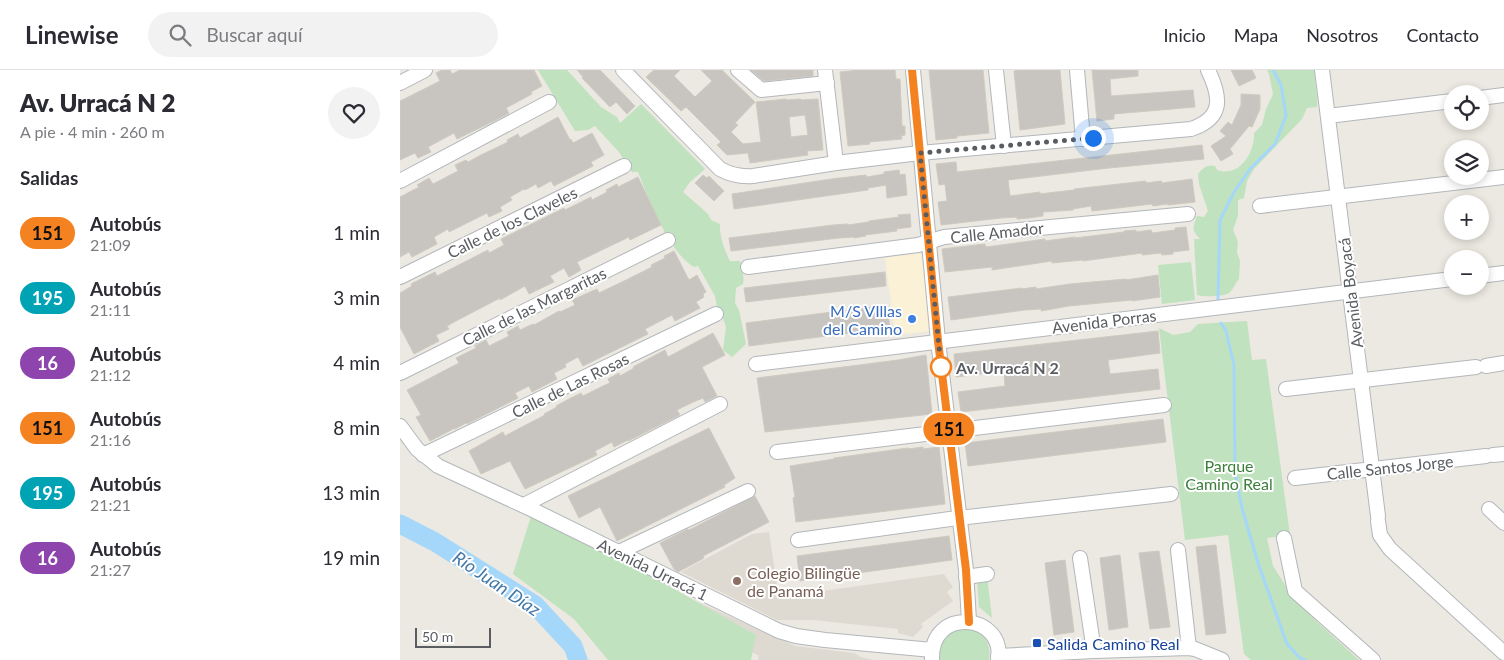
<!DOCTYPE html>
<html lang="es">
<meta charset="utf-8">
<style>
body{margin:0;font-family:Lato,sans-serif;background:#f2f2f3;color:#2b2b33;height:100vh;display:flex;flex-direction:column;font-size:19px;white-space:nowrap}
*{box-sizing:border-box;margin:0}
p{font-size:16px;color:#7c7c81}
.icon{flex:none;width:28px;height:28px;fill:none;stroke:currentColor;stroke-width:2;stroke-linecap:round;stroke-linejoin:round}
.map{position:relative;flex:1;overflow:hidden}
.panel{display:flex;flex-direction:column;background:#fff;width:400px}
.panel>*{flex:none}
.badge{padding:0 10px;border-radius:16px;font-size:18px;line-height:32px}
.buttons{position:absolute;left:1044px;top:15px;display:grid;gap:10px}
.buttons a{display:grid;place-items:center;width:45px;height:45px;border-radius:50%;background:#fff;box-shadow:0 2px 8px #0003;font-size:25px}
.scale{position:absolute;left:15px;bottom:12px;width:76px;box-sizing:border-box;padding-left:5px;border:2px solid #595d61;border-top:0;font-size:14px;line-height:18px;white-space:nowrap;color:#595d61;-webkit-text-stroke:4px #fff;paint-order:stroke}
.you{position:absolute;width:25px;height:25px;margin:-12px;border:4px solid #fff;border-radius:50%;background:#1a73e8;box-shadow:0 0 0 8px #1a73e833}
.map>.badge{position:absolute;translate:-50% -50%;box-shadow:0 0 0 2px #fff}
h2{padding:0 20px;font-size:19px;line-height:45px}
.round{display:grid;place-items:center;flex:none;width:52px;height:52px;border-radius:26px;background:#f2f2f3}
.headline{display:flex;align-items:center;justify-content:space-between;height:85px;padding:0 20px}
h1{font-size:24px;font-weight:800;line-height:38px}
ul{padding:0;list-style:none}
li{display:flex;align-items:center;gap:15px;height:65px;padding:0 20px}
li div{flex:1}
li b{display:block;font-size:19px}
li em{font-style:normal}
li .badge{min-width:55px;font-weight:700;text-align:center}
header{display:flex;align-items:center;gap:30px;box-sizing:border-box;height:70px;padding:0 25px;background:#fff;border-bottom:1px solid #e1e1e2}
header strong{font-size:24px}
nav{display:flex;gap:28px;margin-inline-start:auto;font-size:18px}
.search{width:350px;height:45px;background:#f2f2f3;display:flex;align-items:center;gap:12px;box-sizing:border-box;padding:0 18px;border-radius:28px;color:#7c7c81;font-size:19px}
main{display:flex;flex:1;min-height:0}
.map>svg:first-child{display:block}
.commercial{fill:#fbf1d6}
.education{fill:#dedad2}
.green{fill:#c0e2be}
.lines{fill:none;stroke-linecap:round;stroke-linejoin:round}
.stream{stroke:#a4d7f9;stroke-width:3}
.river{stroke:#a4d7f9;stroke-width:19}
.building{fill:#c8c5c0;stroke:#cfcac0;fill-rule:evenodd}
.minor-casing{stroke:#b3b7bb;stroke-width:16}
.minor{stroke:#fff;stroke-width:14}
.line-casing{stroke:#fff;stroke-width:11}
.line{stroke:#f58220;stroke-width:8}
.walk{stroke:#595d61;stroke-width:5;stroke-dasharray:0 9}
.shop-dot{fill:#3f7fe0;stroke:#fff;stroke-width:2}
.stop-dot{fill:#fff;stroke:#f58220;stroke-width:2.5}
.education-dot{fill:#8d6e63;stroke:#fff;stroke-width:2}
.transit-dot{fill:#1a4fb4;stroke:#fff;stroke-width:2}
.labels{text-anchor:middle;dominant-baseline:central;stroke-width:4;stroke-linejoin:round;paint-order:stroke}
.street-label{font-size:16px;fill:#595d61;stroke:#fff}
.shop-label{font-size:16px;fill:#366cbe;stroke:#fff;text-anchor:end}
.stop-label{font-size:16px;font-weight:bold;fill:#595d61;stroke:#fff;text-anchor:start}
.park-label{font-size:16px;fill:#3a7f3a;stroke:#fff}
.education-label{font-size:16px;fill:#785e54;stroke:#fff;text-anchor:start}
.transit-label{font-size:16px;fill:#164399;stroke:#fff;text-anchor:start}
.water-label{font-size:18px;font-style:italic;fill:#4378a8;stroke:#fff}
</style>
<header>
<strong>Linewise</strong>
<div class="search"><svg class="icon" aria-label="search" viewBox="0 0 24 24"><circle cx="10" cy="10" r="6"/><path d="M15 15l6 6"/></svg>Buscar aquí</div>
<nav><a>Inicio</a><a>Mapa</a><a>Nosotros</a><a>Contacto</a></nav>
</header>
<main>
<section class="panel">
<div class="headline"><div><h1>Av. Urracá N 2</h1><p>A pie · 4 min · 260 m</p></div><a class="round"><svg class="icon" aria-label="heart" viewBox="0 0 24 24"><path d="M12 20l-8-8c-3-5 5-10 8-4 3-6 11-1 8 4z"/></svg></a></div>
<h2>Salidas</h2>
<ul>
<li><span class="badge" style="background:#f58220;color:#111">151</span><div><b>Autobús</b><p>21:09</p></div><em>1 min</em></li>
<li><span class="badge" style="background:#00a3b4;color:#fff">195</span><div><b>Autobús</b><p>21:11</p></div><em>3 min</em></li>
<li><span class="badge" style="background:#8e44ad;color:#fff">16</span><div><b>Autobús</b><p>21:12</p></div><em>4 min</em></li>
<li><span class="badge" style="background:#f58220;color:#111">151</span><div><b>Autobús</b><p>21:16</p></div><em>8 min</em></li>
<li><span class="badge" style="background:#00a3b4;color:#fff">195</span><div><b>Autobús</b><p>21:21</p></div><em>13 min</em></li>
<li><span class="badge" style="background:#8e44ad;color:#fff">16</span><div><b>Autobús</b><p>21:27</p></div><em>19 min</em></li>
</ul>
</section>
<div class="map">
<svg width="1104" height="590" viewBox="0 0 1104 590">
<rect width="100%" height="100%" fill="#ebe9e1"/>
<path class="commercial" d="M521 183 531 261 495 265 485 188Z"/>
<g class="education">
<path d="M369 462 378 522 408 523 544 504 553 517 547 522 553 531 521 554 523 557 513 567 498 563V559L413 550H377L281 502 352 464Z"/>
<path d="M293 530 395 576 454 583 461 587 473 590H358L359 586 342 576Z"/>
</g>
<g class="green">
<path d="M138 0H167L201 37 217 47 220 53 241 34 305 99 290 112 283 122 308 144 311 150 320 154C319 165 325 182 330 191H340C341 199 345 205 343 214L336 218 335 233 339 240 346 274 332 287 323 280 326 257 322 245 317 237 315 226 298 196 294 197C269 183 249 129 238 102H232L219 82 195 56 188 60 175 61Z"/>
<path d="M867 0H915C914 13 918 24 917 37L907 38 902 49 854 99 847 111 844 128 838 130V146L833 160 838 172 837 182 840 191 839 209C835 213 834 219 829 223 823 227 804 227 797 225L794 169H800C791 160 793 157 797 146L804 147 808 141 799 114 798 104C803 98 807 94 815 96L817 100C840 108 855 82 854 63L862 55 866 39 873 24 869 4Z"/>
<path d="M791 192 795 230 762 234 758 195Z"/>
<path d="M847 251 852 290 866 289 890 465 867 468 873 496 891 524 916 551 959 590H851L844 584 828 465 785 470 759 258 773 265 790 262 798 254Z"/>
<path d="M133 440 356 565 351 590H208L174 549 113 504Z"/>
<path d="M587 506 592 548 579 537 577 507Z"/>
<path d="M558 558C563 559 570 558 574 560 587 564 591 578 589 590H539C536 573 545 566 558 558Z"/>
</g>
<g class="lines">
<g class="stream">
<path d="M818 229 820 150 834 122 850 99 875 74 886 46 881 15 873 0"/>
<path d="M821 253 826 261 834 295 835 403 842 438 858 493 887 574 901 589 905 590"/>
</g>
<path class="river" d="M0 454 35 472 135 535 173 576 178 590"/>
</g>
<g class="building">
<path d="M42 0H50L52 4 60 0H134L142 16 131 22 132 24 106 38 109 43 96 50 57 69 54 63 28 77 31 82 18 88 15 83 0 90V31L40 11 36 3Z"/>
<path d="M177 0H200L235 36 227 44 216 32 210 37 182 8 183 7Z"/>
<path d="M254 0H280L274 6 295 27 312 11 301 0H322L355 32 335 53 338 55 331 62 343 74 361 72 356 32 386 29V30L401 29V30L418 29 423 80 407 81 408 85 350 93 348 83 327 85 317 75 321 72 286 37 281 41 246 7ZM405 45 408 65 391 67 389 47Z"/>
<path d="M351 0H413V6L364 11Z"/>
<path d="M459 0H495L496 9H500L502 56H505V65L501 66 502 69 469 72 470 74 448 76 440 2Z"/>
<path d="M529 0H583L589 63 557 66V68L536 70Z"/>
<path d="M622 0H660L665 54 620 60 614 1Z"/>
<path d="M692 0H738V6L710 9 711 26 793 20 795 37 714 44V49L697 51Z"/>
<path d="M831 0H852L856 8 839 16Z"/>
<path d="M841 24 860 25V39L852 57 849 56 830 79 833 84 821 91 811 76 826 66 820 61 828 52 832 55 841 35Z"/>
<path d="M158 47 170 70 171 69 173 73 192 63 204 85 191 92 193 96 154 116 151 111 138 118 136 114 125 120 124 119 110 127 112 130 100 137 102 141 89 147 87 143 49 162 48 159 34 167 37 174 12 187 9 182 0 187V127L19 117 17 115 29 108 33 114 58 101 55 95 66 90 68 92 81 85 108 72 107 70 118 64 120 68Z"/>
<path d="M802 75 804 89 709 98 608 110 610 126 640 122V124L656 122 674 120V119L746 111V113L761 111 762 113 792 109 795 132 768 135 767 134 753 136 752 134 692 141 691 136 673 139V140L643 142V146L629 148 617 149V147L601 148 541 155 538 132 547 131 545 114 539 115 536 94 556 92 557 102Z"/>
<path d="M499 100 500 105 505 104 507 125 487 128 486 115 468 118V120L334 139 332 124 431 109 466 105 467 107 484 104V102Z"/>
<path d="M303 105 307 108 309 106 324 121 314 131 295 113Z"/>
<path d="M238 107 261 155 230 170 229 167 177 192 181 200 169 207 164 198 150 206 154 212 129 224 125 216 100 230V228L54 252 47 256 49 259 36 265 39 271 14 284 0 257V223L12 216 11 214 35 202 37 206 88 180 89 183 104 175 101 169 164 138 165 140 191 127 192 130 207 122 206 120 217 114 218 117Z"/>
<path d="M510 144 511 157 496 159 497 161 465 165 466 166 454 168V167L439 168 331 181 329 168 433 155 448 154V155L469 152V151L499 147 498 145Z"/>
<path d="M786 157 789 180 773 182V184L762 185 761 183 742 185V183L683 191V190L652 193V191L592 200V197L545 202 542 179 585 174 586 177 645 169V171L675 167V168L724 162V161L736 160V162L751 160 752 163 775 160V158Z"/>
<path d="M274 181 289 210 297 205 306 222 303 224 304 227 296 232 300 238 275 251 272 245 245 259 248 264 183 296 178 287 165 294 166 297 154 303 157 309 132 322 129 316 115 323 118 328 67 354 66 353 55 359V358L30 371 16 347 21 345 7 320 59 293 56 288 76 278 75 276 86 270 89 276 109 266 107 262 118 256 120 260 133 254 134 255 159 241 160 242 175 235 172 230 197 219 199 223 226 210 252 197 251 195 265 188 264 186Z"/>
<path d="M485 202 486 216 346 232 344 218Z"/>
<path d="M758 205 760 227 732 231V230L669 236 641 241V239L625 240 551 250 548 227 622 218V219L636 217V219L670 214 726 209V210Z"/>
<path d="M487 235 490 258 349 276 346 253Z"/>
<path d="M758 261 760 283 708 290 710 304 758 299 760 319 561 342 558 322 605 316 604 301 556 307 554 284Z"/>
<path d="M313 263 325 285 302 297 317 326 305 332 303 328 291 333 277 340 280 345 228 371V370L214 377 212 372 195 381 197 385 125 419 110 391 81 404 69 381 103 362 105 366 120 358 145 345 144 344 157 337 156 336 167 330 181 323 183 326 203 316 210 313 208 309 219 303 220 306 234 298 233 297 265 280 268 287Z"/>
<path d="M526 285 532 344 365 362 357 308 498 290Z"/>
<path d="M763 349 766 372 568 396 565 373Z"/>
<path d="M309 358 335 408 324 415 325 417 217 471 200 437 179 448 168 426Z"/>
<path d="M523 377V379L539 377 545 434 396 452 393 428 395 427 390 396 434 389V388L508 378V379Z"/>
<path d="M355 426 369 452 303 486 304 488 278 502 274 499 260 473 288 459 289 460Z"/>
<path d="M549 466 552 490 400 511 397 486Z"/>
<path d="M816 475 826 563 806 565 796 477Z"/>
<path d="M759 481 770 557 750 559 739 483Z"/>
<path d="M720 485 728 557 709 560 700 488Z"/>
<path d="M665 490 674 562 654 565 645 493Z"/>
</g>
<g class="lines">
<g class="minor-casing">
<g id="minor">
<path d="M223 0 320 99C331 105 340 107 353 106L436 93 520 83 791 59C824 48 821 27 808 0"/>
<path d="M338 0 361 20 427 13"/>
<path d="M425 0 436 93"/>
<path d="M513 0 538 271 566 500 569 551"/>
<path d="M596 0 604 76"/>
<path d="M677 0 683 69"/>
<path d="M922 0 978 446"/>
<path d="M0 13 25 0"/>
<path d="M1080 28 1104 25"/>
<path d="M928 46 1052 31"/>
<path d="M0 111 149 32"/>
<path d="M860 136 1104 107"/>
<path d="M348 197 518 175 544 167 788 144"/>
<path d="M1080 206 1104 203"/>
<path d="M0 207 224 96"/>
<path d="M356 294 1052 209"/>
<path d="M1086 296 1104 293"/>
<path d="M0 303 268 170"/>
<path d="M886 319 1076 297"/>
<path d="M0 356 17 379 38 396 133 440 379 561 396 566 425 570 532 580"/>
<path d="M377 382 764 335"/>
<path d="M23 385 316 244"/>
<path d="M1093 385 1104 384"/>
<path d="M895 408 1086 386"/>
<path d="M124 435 320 334"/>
<path d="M1089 439 1104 453"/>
<path d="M978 451 980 465 990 479 1104 583"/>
<path d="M884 468 895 521 973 590"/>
<path d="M398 470 550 449 771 424"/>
<path d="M778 480 789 578"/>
<path d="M219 482 348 421"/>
<path d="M680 488 694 581"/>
<path d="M566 507 587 504"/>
<path d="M598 586 694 581 789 578 795 579 822 590"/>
<path d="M532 590C530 535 606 544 598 590"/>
</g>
</g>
<use href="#minor" class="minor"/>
</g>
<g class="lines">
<g class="line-casing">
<path id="line" d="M512 0 538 271 566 500 569 552"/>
</g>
<use href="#line" class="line"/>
<path class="walk" d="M541 297 520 83 693 68"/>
</g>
<circle class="shop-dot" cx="512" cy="249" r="5"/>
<circle class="stop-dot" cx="541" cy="297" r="10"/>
<circle class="education-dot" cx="337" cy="511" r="5"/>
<rect class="transit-dot" x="632" y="568" width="10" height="10" rx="2.5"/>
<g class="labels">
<g class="street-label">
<text transform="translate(112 152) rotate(-26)">Calle de los Claveles</text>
<text transform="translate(597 162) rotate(-6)">Calle Amador</text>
<text transform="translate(950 223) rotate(-97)">Avenida Boyacá</text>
<text transform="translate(134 236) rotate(-26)">Calle de las Margaritas</text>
<text transform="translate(704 251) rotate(-7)">Avenida Porras</text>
<text transform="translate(170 315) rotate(-26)">Calle de Las Rosas</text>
<text transform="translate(990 397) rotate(-6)">Calle Santos Jorge</text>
<text transform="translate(253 499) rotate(26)">Avenida Urracá 1</text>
</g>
<g class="shop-label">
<text x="502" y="240">M/S VIllas<tspan x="502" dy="18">del Camino</tspan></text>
</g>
<g class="stop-label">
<text x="556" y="297">Av. Urracá N 2</text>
</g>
<g class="park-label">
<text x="829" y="395">Parque<tspan x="829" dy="18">Camino Real</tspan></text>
</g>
<g class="education-label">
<text x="347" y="502">Colegio Bilingüe<tspan x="347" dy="18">de Panamá</tspan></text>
</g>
<g class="transit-label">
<text x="647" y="573">Salida Camino Real</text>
</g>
<g class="water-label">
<text transform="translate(97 513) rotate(34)">Río Juan Díaz</text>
</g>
</g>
</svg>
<div class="buttons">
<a><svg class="icon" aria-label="locate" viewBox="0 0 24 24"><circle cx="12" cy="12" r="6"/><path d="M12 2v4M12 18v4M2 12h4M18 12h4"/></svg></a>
<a><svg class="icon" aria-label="layers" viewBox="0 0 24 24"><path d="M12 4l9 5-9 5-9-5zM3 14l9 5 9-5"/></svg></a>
<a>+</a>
<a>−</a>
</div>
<div class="scale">50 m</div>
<div class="you" style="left:693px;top:68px"></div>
<b class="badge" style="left:549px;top:359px;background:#f58220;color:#111">151</b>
</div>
</main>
